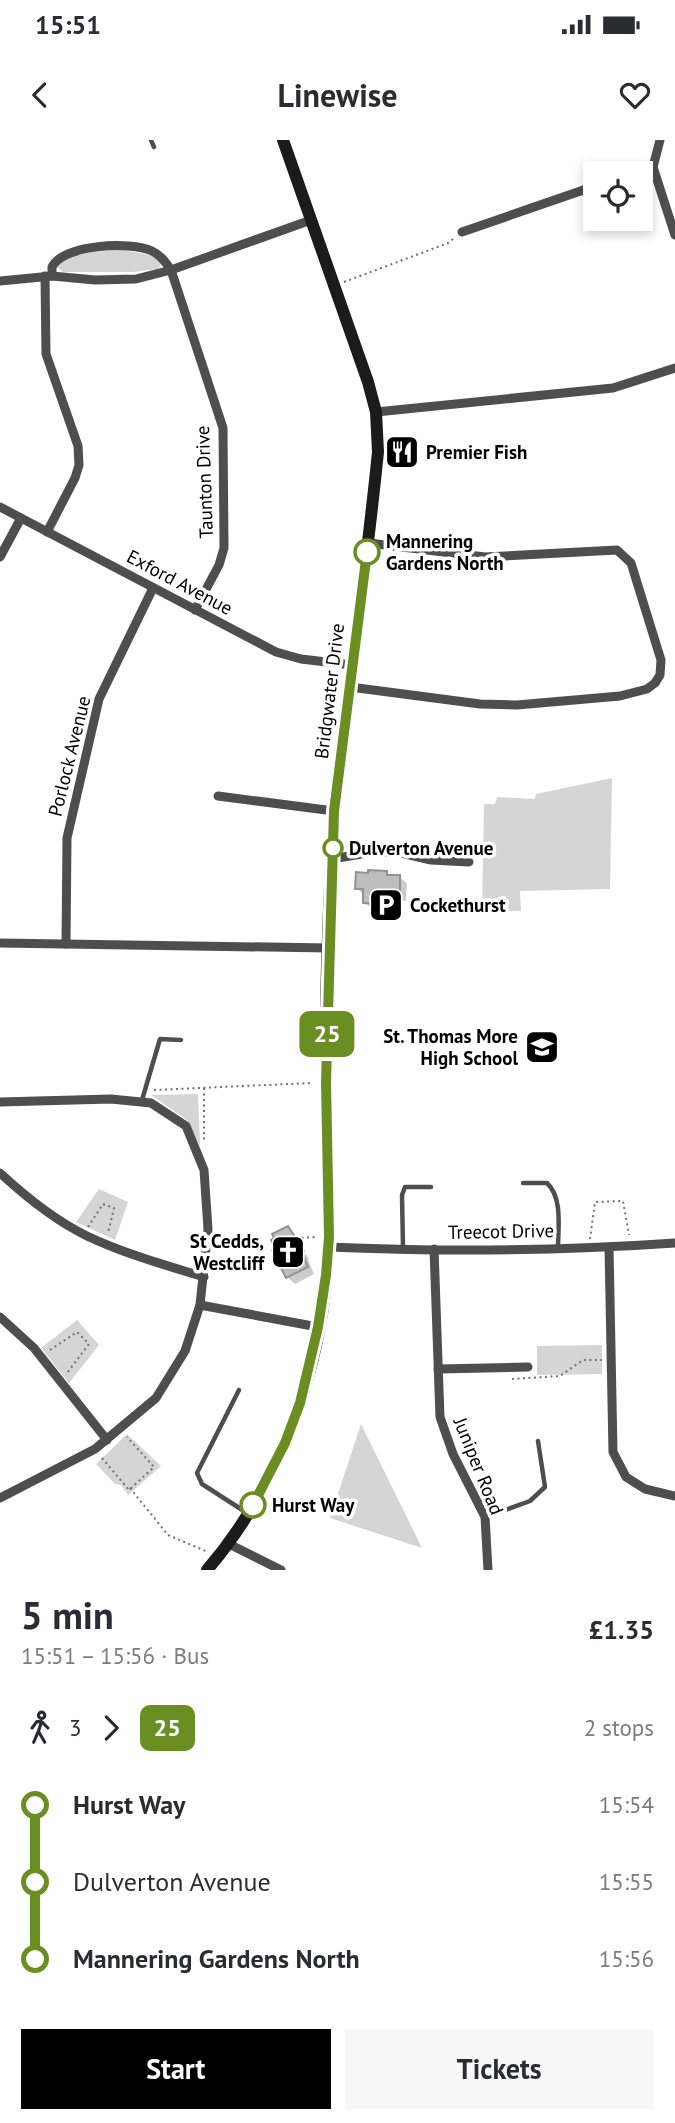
<!DOCTYPE html>
<meta charset="utf-8">
<style>
body{margin:0;font-family:"PT Sans",sans-serif;background:#f7f7f7;color:#2b2b33;height:100vh;display:flex;flex-direction:column;font-size:26px;white-space:nowrap}
*{box-sizing:border-box;margin:0}
p{font-size:23px;color:#7c7c81}
.icon{flex:none;width:38px;height:38px;fill:none;stroke:currentColor;stroke-width:2;stroke-linecap:round;stroke-linejoin:round}
.map{position:relative;height:1430px;overflow:hidden}
.details{display:flex;flex-direction:column;background:#fff;flex:1}
.details>*{flex:none}
.badge{padding:0 14px;border-radius:10px;font-size:24px;line-height:46px}
.controls{position:absolute;left:583px;top:21px;display:grid;gap:14px}
.controls a{display:grid;place-items:center;width:70px;height:70px;border-radius:0px;background:#fff;box-shadow:0 4px 10px #0003;font-size:35px}
.map>.badge{position:absolute;translate:-50% -50%;box-shadow:0 0 0 4px #fff}
.legs{display:flex;align-items:center;gap:10px;height:77px;padding:0 21px;font-size:23px}
.legs p{margin-inline-start:auto}
.summary{display:flex;align-items:center;justify-content:space-between;height:119px;padding:0 21px}
h1{font-size:38px;font-weight:600;line-height:52px}
.primary-button{display:flex;gap:14px;margin-top:auto;padding:14px 21px}
.primary-button a{flex:1;height:80px;border-radius:0px;background:#000;color:#fff;font-size:28px;font-weight:600;line-height:80px;text-align:center}
.primary-button a+a{background:#f7f7f7;color:#2b2b33}
ul{padding:0 21px;list-style:none}
li{display:flex;align-items:center;gap:24px;height:77px;font-size:26px}
li i{display:grid;place-items:center;width:10px;height:100%;margin:0 9px;background:currentColor}
li i::after{content:'';width:18px;height:18px;margin:-9px;border:5px solid;border-radius:50%;background:#fff}
li p{margin-inline-start:auto}
li:first-child i{background:linear-gradient(#0000 50%,currentColor 0)}
li:last-child i{background:linear-gradient(currentColor 50%,#0000 0)}
.status{display:flex;justify-content:space-between;align-items:center;height:49px;padding:0 35px;background:#fff;direction:ltr}
.status svg{height:19px;fill:currentColor}
header{display:flex;justify-content:space-between;align-items:center;height:91px;padding:0 21px;background:#fff;font-size:32px;font-weight:600}
.map>svg:first-child{display:block}
.green{fill:#d5d5d5}
.shadow{fill:#0003}
.building{fill:#bebebe;stroke:#929292;stroke-width:2}
.lines{fill:none;stroke-linecap:round;stroke-linejoin:round}
.path{stroke:#707070;stroke-width:2;stroke-dasharray:2 3.5;stroke-linecap:butt}
.lane{stroke:#4e4e4e;stroke-width:4.5}
.street{stroke:#4e4e4e;stroke-width:9}
.secondary{stroke:#1b1b1b;stroke-width:12}
.line-1-casing{stroke:#fff;stroke-width:16}
.line-1{stroke:#6b8e23;stroke-width:10}
.stop-1-dot{fill:#fff;stroke:#6b8e23;stroke-width:3.5}
.labels{text-anchor:middle;dominant-baseline:central;stroke-width:7;stroke-linejoin:round;paint-order:stroke}
.poi-label{font-size:19px;font-weight:bold;fill:#000;stroke:#fff;text-anchor:start}
.street-label{font-size:19px;fill:#000;stroke:#fff}
.stop-label{font-size:19px;font-weight:bold;fill:#000;stroke:#fff;text-anchor:start}
</style>
<div class="status"><b>15:51</b><svg viewBox="0 0 49 12"><path d="M0 12V9h3v3zM5 12V6h3v6zM10 12V3h3v9zM15 12V0h3v12zM26 1h20v11H26zM47 4h2v5h-2z"/></svg></div>
<header><svg class="icon" aria-label="back" viewBox="0 0 24 24"><path d="M15 5l-7 7 7 7"/></svg>Linewise<svg class="icon" aria-label="heart" viewBox="0 0 24 24"><path d="M12 20l-8-8c-3-5 5-10 8-4 3-6 11-1 8 4z"/></svg></header>
<div class="map">
<svg width="675" height="1430" viewBox="0 0 675 1430">
<rect width="100%" height="100%" fill="#fff"/>
<g class="green">
<path d="M97 110H124L155 116 161 125 158 129 133 132H63L57 127 59 123 72 116Z"/>
<path d="M612 638 610 749 520 751 521 771H482L484 664H495L497 657 535 659 536 654Z"/>
<path d="M198 954 200 1006 187 980 151 955Z"/>
<path d="M99 1049 128 1062 115 1100 76 1082Z"/>
<path d="M77 1180 99 1205 69 1243 41 1208Z"/>
<path d="M602 1205V1234L537 1235V1206Z"/>
<path d="M361 1284 422 1408 330 1378Z"/>
<path d="M127 1294 161 1326 128 1355 121 1345 115 1344 96 1324Z"/>
</g>
<g class="shadow">
<path d="M386 733 390 736 400 737 407 744 406 761 387 760V770L372 769 364 762 365 756 357 748Z"/>
<path d="M287 1088 309 1119 308 1120 314 1134 295 1144 287 1137Z"/>
</g>
<g class="building">
<path d="M368 730 387 731V735H400V754L381 753 380 764 363 763V749H355L356 732 368 733Z"/>
<path d="M288 1086 304 1111 302 1112 308 1127 286 1138 272 1110 275 1108 271 1100 274 1098 272 1094Z"/>
</g>
<g class="lines">
<g class="path">
<path d="M344 142 448 103 453 99"/>
<path d="M204 948V1001"/>
<path d="M154 950 312 943"/>
<path d="M88 1087 103 1064 114 1068 108 1093"/>
<path d="M296 1098 316 1097"/>
<path d="M590 1099 595 1062 623 1061 629 1095"/>
<path d="M50 1210 77 1192 89 1204 67 1233"/>
<path d="M512 1239 560 1236 583 1220H602"/>
<path d="M102 1318 129 1350 154 1327 127 1297"/>
<path d="M130 1348 168 1395 208 1412"/>
</g>
<g class="lane">
<path d="M151 0 154 7"/>
<path d="M142 960 160 899 181 900"/>
<path d="M523 1043H547C563 1058 558 1088 558 1108"/>
<path d="M403 1108 402 1055 405 1047H431"/>
<path d="M239 1250 197 1333 202 1344 247 1373"/>
<path d="M486 1377 530 1361 545 1347 538 1301"/>
</g>
<g class="street">
<path d="M660 0 653 27 675 95"/>
<path d="M633 33 653 27"/>
<path d="M462 92 595 46"/>
<path d="M45 136 46 214 78 306 79 325 75 338 47 392"/>
<path d="M52 136V127C64 104 130 101 152 111 161 115 166 123 171 130L223 288 224 408 219 425 195 470"/>
<path d="M0 141 52 136 95 140 136 139 171 130 311 80"/>
<path d="M376 272 613 248 675 228"/>
<path d="M0 367 276 512 301 519 352 525"/>
<path d="M0 417 21 378"/>
<path d="M350 547 480 564 517 565 620 556 647 549 655 543 660 535 661 520 631 423 617 410 485 417 369 403"/>
<path d="M218 656 334 671"/>
<path d="M332 719 373 712 401 713 431 720 469 722"/>
<path d="M0 803 328 808"/>
<path d="M66 804 67 698 99 559 153 448"/>
<path d="M0 962 111 959 151 963 186 986 204 1030 208 1089 200 1165 185 1211 156 1258 95 1309 0 1358"/>
<path d="M0 1033C26 1057 56 1081 87 1096 125 1114 165 1125 204 1137"/>
<path d="M328 1107C443 1112 560 1111 675 1103"/>
<path d="M609 1107 613 1312 626 1337 645 1349 675 1356"/>
<path d="M434 1109 440 1277 453 1314 485 1377 488 1430"/>
<path d="M200 1165 318 1187"/>
<path d="M0 1177 34 1208 107 1300"/>
<path d="M438 1229 528 1227"/>
<path d="M229 1404 281 1430"/>
</g>
<path class="secondary" d="M207 1430C285 1339 327 1214 329 1095 329 1051 326 1006 325 962 325 866 328 769 334 673 337 631 344 589 350 547 360 469 370 391 378 312L376 272 368 242 283 0"/>
</g>
<g class="lines">
<g class="line-1-casing">
<path id="line-1" d="M253 1365 285 1303 300 1263 318 1187 326 1135 329 1097 326 942 334 671 367 412"/>
</g>
<use href="#line-1" class="line-1"/>
</g>
<defs>
<g id="restaurant-square" transform="scale(1.75)"><rect x="-9" y="-9" width="18" height="18" rx="4" fill="#000" stroke="#fff"/><path d="M-5-6h1v4h1v-4h1v4h1v-4h1v5L-1.5 .5V6h-2V.5L-5-1ZM5-6V6H3V1.5H1.5Q1.5-4 5-6Z" fill="#fff"/></g>
<g id="parking-square" transform="scale(1.75)"><rect x="-9" y="-9" width="18" height="18" rx="4" fill="#000" stroke="#fff"/><path d="M-3.5-5.5H1a3.5 3.5 0 0 1 0 7H-1V5.5H-3.5ZM-1-3.4V-.6H.8a1.4 1.4 0 0 0 0-2.8Z" fill="#fff"/></g>
<g id="school-square" transform="scale(1.75)"><rect x="-9" y="-9" width="18" height="18" rx="4" fill="#000" stroke="#fff"/><path d="M0-5L7-2L0 1L-7-2ZM-4 1L0 2.5L4 1V4Q0 6-4 4Z" fill="#fff"/></g>
<g id="church-square" transform="scale(1.75)"><rect x="-9" y="-9" width="18" height="18" rx="4" fill="#000" stroke="#fff"/><path d="M-1.2-6h2.4v3.5h3.3v2.4h-3.3V6h-2.4V-.1h-3.3v-2.4h3.3Z" fill="#fff"/></g>
</defs>
<g fill-rule="evenodd">
<use href="#restaurant-square" x="402" y="312"/>
<use href="#parking-square" x="386" y="765"/>
<use href="#school-square" x="542" y="907"/>
<use href="#church-square" x="288" y="1112"/>
</g>
<g class="stop-1-dot">
<circle cx="367" cy="412" r="12"/>
<circle cx="333" cy="708" r="9"/>
<circle cx="253" cy="1365" r="12"/>
</g>
<g class="labels">
<g class="poi-label">
<text x="426" y="312">Premier Fish</text>
<text x="410" y="765">Cockethurst</text>
<text x="518" y="896" text-anchor="end">St. Thomas More<tspan x="518" dy="22">High School</tspan></text>
<text x="264" y="1101" text-anchor="end">St Cedds,<tspan x="264" dy="22">Westcliff</tspan></text>
</g>
<g class="street-label">
<text transform="translate(204 342) rotate(-92)">Taunton Drive</text>
<text transform="translate(180 442) rotate(28)">Exford Avenue</text>
<text transform="translate(329 551) rotate(-83)">Bridgwater Drive</text>
<text transform="translate(69 616) rotate(-76)">Porlock Avenue</text>
<text transform="translate(501 1091) rotate(-1)">Treecot Drive</text>
<text transform="translate(479 1326) rotate(68)">Juniper Road</text>
</g>
<g class="stop-label">
<text x="386" y="401">Mannering<tspan x="386" dy="22">Gardens North</tspan></text>
<text x="349" y="708">Dulverton Avenue</text>
<text x="272" y="1365">Hurst Way</text>
</g>
</g>
</svg>
<div class="controls">
<a><svg class="icon" aria-label="locate" viewBox="0 0 24 24"><circle cx="12" cy="12" r="6"/><path d="M12 2v4M12 18v4M2 12h4M18 12h4"/></svg></a>
</div>
<b class="badge" style="left:327px;top:894px;background:#6b8e23;color:#fff">25</b>
</div>
<section class="details">
<div class="summary"><div><h1>5 min</h1><p>15:51 – 15:56 · Bus</p></div><b>£1.35</b></div>
<div class="legs"><svg class="icon" aria-label="walk" viewBox="0 0 24 24"><circle cx="13" cy="4" r="2"/><path d="M13 8l-2 6 4 7M11 14l-3 7M7 12l3-4h3l4 4"/></svg>3<svg class="icon" aria-label="forward" viewBox="0 0 24 24"><path d="M9 5l7 7-7 7"/></svg><b class="badge" style="background:#6b8e23;color:#fff">25</b><p>2 stops</p></div>
<ul>
<li><i style="color:#6b8e23"></i><b>Hurst Way</b><p>15:54</p></li>
<li><i style="color:#6b8e23"></i><span>Dulverton Avenue</span><p>15:55</p></li>
<li><i style="color:#6b8e23"></i><b>Mannering Gardens North</b><p>15:56</p></li>
</ul>
<div class="primary-button"><a>Start</a><a>Tickets</a></div>
</section>
